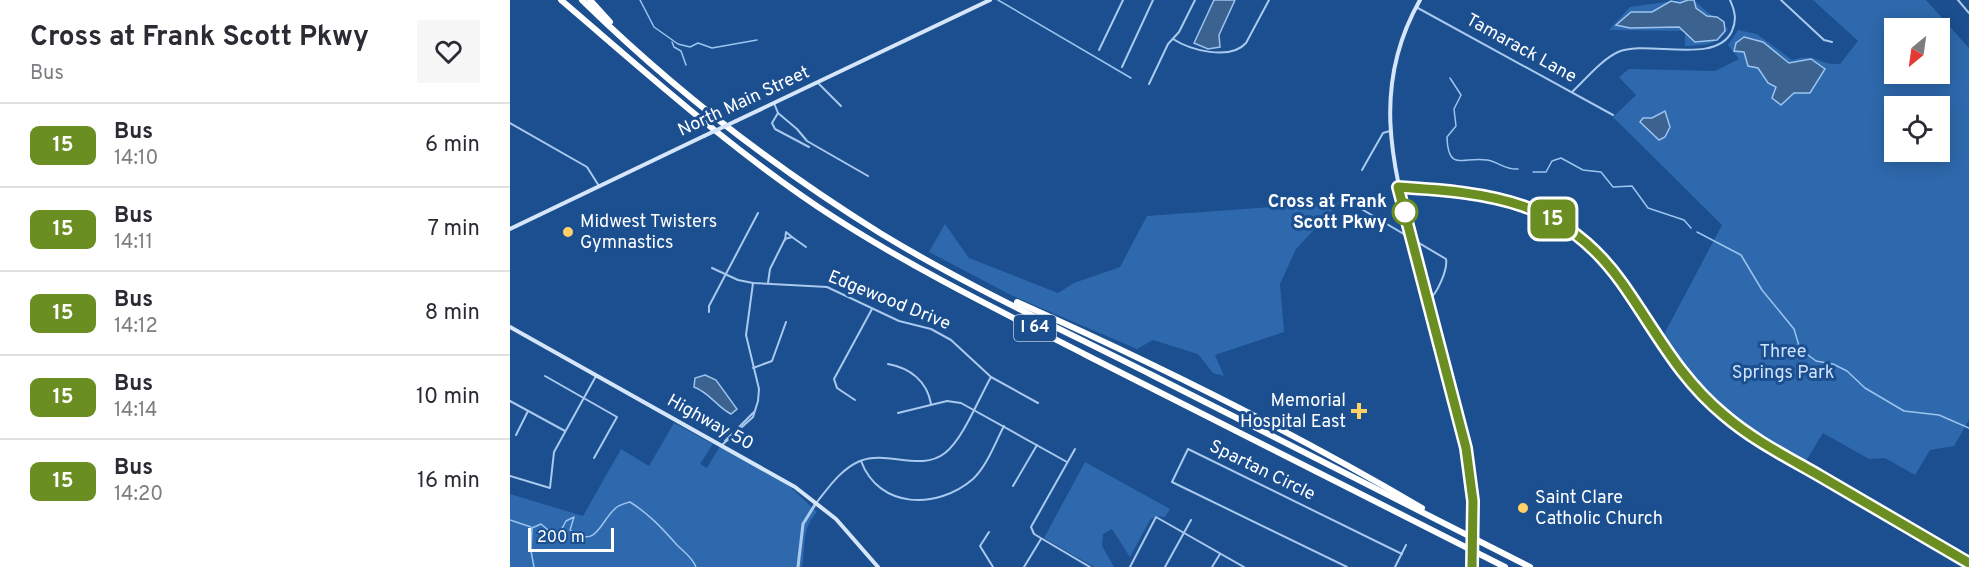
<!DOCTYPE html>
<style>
body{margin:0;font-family:Overpass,sans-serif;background:#f7f7f7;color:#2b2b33;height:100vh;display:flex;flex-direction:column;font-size:22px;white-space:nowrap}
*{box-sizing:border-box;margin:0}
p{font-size:20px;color:#7c7c81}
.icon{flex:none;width:33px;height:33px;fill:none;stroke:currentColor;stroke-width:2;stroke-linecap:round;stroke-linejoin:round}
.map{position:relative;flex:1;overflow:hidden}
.side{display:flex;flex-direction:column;background:#fff;width:510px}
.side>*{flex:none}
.badge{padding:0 12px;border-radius:9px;font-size:21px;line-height:39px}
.needle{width:39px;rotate:209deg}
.buttons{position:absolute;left:1374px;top:18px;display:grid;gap:12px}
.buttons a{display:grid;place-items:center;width:66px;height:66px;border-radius:0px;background:#fff;box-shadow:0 3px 15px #0003;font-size:30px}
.scale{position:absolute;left:18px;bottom:15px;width:86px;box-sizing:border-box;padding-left:6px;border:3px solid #fff;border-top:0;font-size:16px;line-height:21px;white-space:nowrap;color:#fff;-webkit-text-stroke:4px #1b4f8f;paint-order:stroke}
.map>.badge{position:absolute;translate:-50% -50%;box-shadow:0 0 0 3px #fff}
.round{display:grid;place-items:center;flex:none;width:63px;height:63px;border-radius:0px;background:#f7f7f7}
.head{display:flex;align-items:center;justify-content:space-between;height:102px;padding:0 30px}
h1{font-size:28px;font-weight:700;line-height:45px}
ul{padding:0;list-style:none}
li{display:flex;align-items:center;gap:18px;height:84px;padding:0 30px;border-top:2px solid #e1e1e2}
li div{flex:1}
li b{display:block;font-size:22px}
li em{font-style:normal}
li .badge{min-width:66px;font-weight:700;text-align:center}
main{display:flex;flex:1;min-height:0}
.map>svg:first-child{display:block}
.green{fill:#2e69ad;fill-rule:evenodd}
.water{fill:#3c6290;stroke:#9cc4f0;stroke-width:1.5}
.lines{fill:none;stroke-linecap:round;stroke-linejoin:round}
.stream{stroke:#9cc4f0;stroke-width:1.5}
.minor{stroke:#a9c9ee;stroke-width:2}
.tertiary{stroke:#a9c9ee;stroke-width:3}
.secondary{stroke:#d6e6fa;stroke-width:4}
.motorway{stroke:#fff;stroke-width:6}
.secondary-bridge{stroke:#d6e6fa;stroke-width:4}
.line-casing{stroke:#fff;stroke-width:14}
.line{stroke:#6b8e23;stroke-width:9}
.stop-dot{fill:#fff;stroke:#6b8e23;stroke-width:3}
.poi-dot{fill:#ffd166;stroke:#1b4f8f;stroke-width:2}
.labels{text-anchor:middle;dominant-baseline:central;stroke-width:6;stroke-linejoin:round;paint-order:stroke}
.shield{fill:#1b4f8f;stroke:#bbcadd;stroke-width:1.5}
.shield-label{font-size:16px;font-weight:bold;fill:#fff}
.street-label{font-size:18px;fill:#fff;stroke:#1b4f8f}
.stop-label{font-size:18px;font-weight:bold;fill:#fff;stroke:#1b4f8f;text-anchor:end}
.poi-label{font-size:18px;fill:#fff;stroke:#1b4f8f;text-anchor:start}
.park-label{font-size:18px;fill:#cfe3fa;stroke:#1b4f8f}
</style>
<main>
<section class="side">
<div class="head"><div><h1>Cross at Frank Scott Pkwy</h1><p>Bus</p></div><a class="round"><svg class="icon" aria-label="heart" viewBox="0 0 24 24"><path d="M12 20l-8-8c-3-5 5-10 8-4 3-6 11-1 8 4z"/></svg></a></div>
<ul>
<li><span class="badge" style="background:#6b8e23;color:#fff">15</span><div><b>Bus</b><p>14:10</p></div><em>6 min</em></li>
<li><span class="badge" style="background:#6b8e23;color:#fff">15</span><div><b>Bus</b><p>14:11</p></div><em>7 min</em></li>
<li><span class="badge" style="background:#6b8e23;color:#fff">15</span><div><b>Bus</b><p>14:12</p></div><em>8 min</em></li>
<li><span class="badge" style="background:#6b8e23;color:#fff">15</span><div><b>Bus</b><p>14:14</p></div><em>10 min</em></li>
<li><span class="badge" style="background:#6b8e23;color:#fff">15</span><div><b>Bus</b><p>14:20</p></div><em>16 min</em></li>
</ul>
</section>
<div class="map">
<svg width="1459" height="567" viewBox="0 0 1459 567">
<rect width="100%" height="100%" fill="#1b4f8f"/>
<g class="green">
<path d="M1171 0H1183L1218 29C1207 46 1194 45 1175 46V31L1099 30 1120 7Z"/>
<path d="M1303 0H1416L1459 48V420L1444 446 1420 450 1405 475 1375 458 1359 459 1313 433 1296 461C1254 437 1210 415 1179 376 1169 364 1161 351 1152 338L1212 225 1103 117 1126 95 1109 77 1119 69 1205 71 1229 59 1218 45 1228 30 1247 34 1282 60C1308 52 1307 65 1330 64L1348 41ZM1384 28H1430V74H1384ZM1384 106H1430V152H1384Z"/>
<path d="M830 202 786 249 770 284 774 332 705 355 714 376 703 373 688 354 643 340 627 349 503 296 419 252 435 224 459 258 548 293 564 283 610 267 637 216Z"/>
<path d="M164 423 203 444 190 464 197 468 210 446 277 484 307 512C291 529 296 546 292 567H0V494L73 516 111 449 139 466Z"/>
<path d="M575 462 660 509 655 517 646 516 640 520 620 557 602 529 593 534 592 546 604 567H584L534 538Z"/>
</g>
<g class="water">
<path d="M704 0H725L709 35 710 47 698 49 684 43Z"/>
<path d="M1178 0H1184L1186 8 1197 16 1207 17 1214 22 1215 31 1207 40 1185 42 1169 27 1120 28 1106 25 1121 12H1142L1161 1 1170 3Z"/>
<path d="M1234 37 1253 42 1279 63 1301 59 1315 69 1300 93H1284L1271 105 1262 98 1266 87 1258 83 1248 68 1238 66 1234 52 1224 51 1226 43Z"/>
<path d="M1155 111 1160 127 1155 137 1149 140 1130 122 1133 118H1142Z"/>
<path d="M195 375 206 380 227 409 221 414C207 407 200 393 184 387L185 378Z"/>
</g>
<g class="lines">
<g class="stream">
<path d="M130 0 144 27 168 44 180 47 188 43 202 48 247 40"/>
<path d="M488 0 621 78"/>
<path d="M162 42 164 47 171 51 176 65"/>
<path d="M940 78 951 95 944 109 946 126 937 137C938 173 954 156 977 160 989 162 995 170 1008 169"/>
<path d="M1023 172H1036L1042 161 1051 158 1073 170 1091 172 1103 187 1122 186 1138 208 1174 220 1181 228"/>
<path d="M1187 232 1231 255 1252 290 1284 329 1290 349 1306 361 1323 364 1337 371 1355 388 1394 411 1429 415 1459 428"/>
<path d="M0 520 21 527"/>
<path d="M22 528 31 524 44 535 49 534 56 521 64 517 60 530C88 550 89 521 107 507 110 505 116 503 120 502 139 514 152 528 167 545 174 552 182 557 186 567"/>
<path d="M22 528 21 551 24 567"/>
</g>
<g class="minor">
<path d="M1271 0 1314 40 1322 42"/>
<path d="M1448 0 1459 13"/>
<path d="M906 7 1103 115"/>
<path d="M663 39C680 50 720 61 736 43L759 0"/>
<path d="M589 50 613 0"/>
<path d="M612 67 643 0"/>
<path d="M308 83 331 106"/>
<path d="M639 84 658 44 669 32 685 0"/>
<path d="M1062 92C1075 80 1091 60 1108 52 1136 39 1206 66 1222 31 1227 20 1225 11 1220 0"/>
<path d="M264 103 268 113 262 123 265 129 299 147"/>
<path d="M268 113 287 129 297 141 358 176"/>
<path d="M0 123 77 167 89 186"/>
<path d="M852 170 873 133 880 131"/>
<path d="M843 204 936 259C938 269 927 295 918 300"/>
<path d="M275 240 276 232 282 237"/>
<path d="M202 268 228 280 243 283 317 287 389 321 421 329 441 340 481 377 528 403"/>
<path d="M258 283 260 269 275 239 282 237 296 247"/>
<path d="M199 312V306L248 213"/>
<path d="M378 364C400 368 417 381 421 404"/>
<path d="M243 368 262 361 276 322"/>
<path d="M35 376 107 417 84 458"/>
<path d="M345 400 327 388 324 379 362 309"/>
<path d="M0 401 55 431"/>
<path d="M388 413 437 401 451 403 557 462"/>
<path d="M6 435 18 411"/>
<path d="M215 441 244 412"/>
<path d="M212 445 243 417 248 401 249 389 236 335 243 283"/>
<path d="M565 449 521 527 524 534 580 567"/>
<path d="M351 461C369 509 427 510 463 479 477 466 485 443 494 426"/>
<path d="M0 476 40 488 44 452 86 376"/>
<path d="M503 486 527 445"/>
<path d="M307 502C319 487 331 469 350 461 377 450 411 472 435 453 453 439 469 398 481 377"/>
<path d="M479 532 470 546 483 567"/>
<path d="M514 567 531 539"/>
<path d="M620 567 646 517 734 567"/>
<path d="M655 567 681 520"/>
<path d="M702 567 710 554"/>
<path d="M837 567 662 482 678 449 892 554"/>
<path d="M885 567 896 545"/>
</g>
<path class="tertiary" d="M288 567 293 524 306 503"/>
<g class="secondary">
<path d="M910 0C861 86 882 163 905 252 916 294 927 337 938 380 951 430 965 479 964 532"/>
<path d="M226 121 480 0"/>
<path d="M888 187C982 193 1052 200 1112 283 1146 331 1168 377 1214 415 1243 440 1277 457 1310 476 1360 505 1409 534 1459 563"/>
<path d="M0 229 194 136"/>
<path d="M0 327 285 487 326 519 368 567"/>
</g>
<g class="motorway">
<path d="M51 0C140 76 226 154 325 218 406 270 492 312 578 356 717 427 857 496 995 567"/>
<path d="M72 0C163 89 262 166 370 233 457 286 551 329 642 375 768 439 894 503 1020 567"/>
<path d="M80 0 100 22"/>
<path d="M507 302C646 364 781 431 912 508"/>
</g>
<g class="secondary-bridge">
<path d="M194 136 226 121"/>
<path d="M963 561 964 532"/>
</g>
</g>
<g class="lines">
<g class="line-casing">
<path id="line" d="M962 567 963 501 956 448 888 187C982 193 1053 200 1112 283 1146 331 1168 377 1214 415 1243 440 1277 457 1310 476 1360 505 1409 534 1459 563"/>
</g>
<use href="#line" class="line"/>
</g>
<circle class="stop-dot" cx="895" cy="212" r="12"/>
<g class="poi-dot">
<circle cx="58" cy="232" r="6"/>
<path d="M846 402h6v6h6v6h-6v6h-6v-6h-6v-6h6z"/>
<circle cx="1013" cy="508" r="6"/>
</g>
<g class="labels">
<rect class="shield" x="504" y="315" width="42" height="26" rx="4.5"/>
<g class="shield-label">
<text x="525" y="328">I 64</text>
</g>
<g class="street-label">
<text transform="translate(1011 49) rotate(29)">Tamarack Lane</text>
<text transform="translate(234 102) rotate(-25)">North Main Street</text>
<text transform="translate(379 301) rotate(22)">Edgewood Drive</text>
<text transform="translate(200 423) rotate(29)">Highway 50</text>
<text transform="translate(752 471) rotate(26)">Spartan Circle</text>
</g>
<g class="stop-label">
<text x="877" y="202">Cross at Frank<tspan x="877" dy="21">Scott Pkwy</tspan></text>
</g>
<g class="poi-label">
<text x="70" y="222">Midwest Twisters<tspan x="70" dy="21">Gymnastics</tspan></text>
<text x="836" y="401" text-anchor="end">Memorial<tspan x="836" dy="21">Hospital East</tspan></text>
<text x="1025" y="498">Saint Clare<tspan x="1025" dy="21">Catholic Church</tspan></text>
</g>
<g class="park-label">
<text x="1273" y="352">Three<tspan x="1273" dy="21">Springs Park</tspan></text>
</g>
</g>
</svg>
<div class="buttons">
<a><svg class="needle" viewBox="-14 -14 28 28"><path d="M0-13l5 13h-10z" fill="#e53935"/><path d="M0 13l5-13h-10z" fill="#7c7c81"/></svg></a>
<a><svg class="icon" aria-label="locate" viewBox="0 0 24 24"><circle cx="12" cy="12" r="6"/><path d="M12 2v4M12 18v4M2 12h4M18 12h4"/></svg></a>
</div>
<div class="scale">200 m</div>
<b class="badge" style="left:1043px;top:219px;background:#6b8e23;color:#fff">15</b>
</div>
</main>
